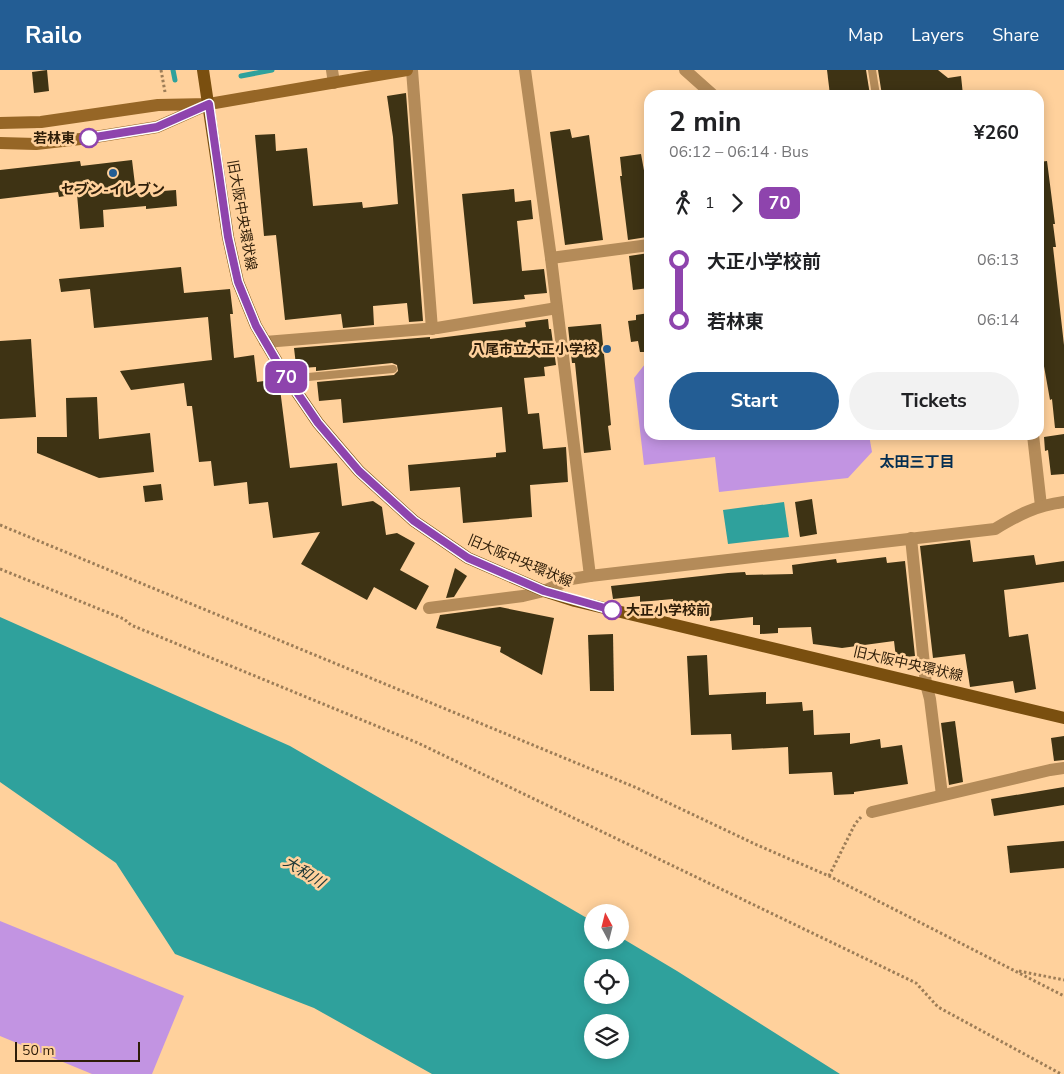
<!DOCTYPE html>
<meta charset="utf-8">
<style>
body{margin:0;font-family:"Nunito Sans","Noto Sans JP",sans-serif;background:#f2f2f2;color:#202124;height:100vh;display:flex;flex-direction:column;font-size:19px;white-space:nowrap}
*{box-sizing:border-box;margin:0}
p{font-size:16px;color:#757577}
.icon{flex:none;width:28px;height:28px;fill:none;stroke:currentColor;stroke-width:2;stroke-linecap:round;stroke-linejoin:round}
.map{position:relative;flex:1;overflow:hidden}
.side{position:absolute;left:644px;top:20px;width:400px;height:350px;display:flex;flex-direction:column;background:#fff;border-radius:15px;box-shadow:0 2px 12px #0003}
.side>*{flex:none}
.badge{padding:0 10px;border-radius:8px;font-size:18px;line-height:32px}
.needle{width:32px;rotate:353deg}
.fabs{position:absolute;left:584px;top:834px;display:grid;gap:10px}
.fabs a{display:grid;place-items:center;width:45px;height:45px;border-radius:50%;background:#fff;box-shadow:0 2px 12px #0003;font-size:25px}
.scale{position:absolute;left:15px;bottom:12px;width:125px;box-sizing:border-box;padding-left:5px;border:2px solid #2e1d08;border-top:0;font-size:14px;line-height:18px;white-space:nowrap;color:#2e1d08;-webkit-text-stroke:4px #ffd19c;paint-order:stroke}
.map>.badge{position:absolute;translate:-50% -50%;box-shadow:0 0 0 2px #fff}
.legs{display:flex;align-items:center;gap:8px;height:55px;padding:0 25px;font-size:16px}
.legs p{margin-inline-start:auto}
.head{display:flex;align-items:center;justify-content:space-between;height:85px;padding:0 25px}
h1{font-size:28px;font-weight:700;line-height:38px}
.primary-button{display:flex;gap:10px;margin-top:auto;padding:10px 25px}
.primary-button a{flex:1;height:58px;border-radius:30px;background:#235d94;color:#fff;font-size:20px;font-weight:700;line-height:58px;text-align:center}
.primary-button a+a{background:#f2f2f2;color:#202124}
ul{padding:0 25px;list-style:none}
li{display:flex;align-items:center;gap:18px;height:60px;font-size:19px}
li i{display:grid;place-items:center;width:8px;height:100%;margin:0 6px;background:currentColor}
li i::after{content:'';width:12px;height:12px;margin:-6px;border:4px solid;border-radius:50%;background:#fff}
li p{margin-inline-start:auto}
li:first-child i{background:linear-gradient(#0000 50%,currentColor 0)}
li:last-child i{background:linear-gradient(currentColor 50%,#0000 0)}
header{display:flex;align-items:center;gap:30px;box-sizing:border-box;height:70px;padding:0 25px;background:#235d94;color:#fff}
header strong{font-size:24px}
nav{display:flex;gap:28px;margin-inline-start:auto;font-size:18px}
.map>svg:first-child{display:block}
.green{fill:#c294e2}
.water{fill:#2fa19c;fill-rule:evenodd}
.lines{fill:none;stroke-linecap:round;stroke-linejoin:round}
.stream{stroke:#2fa19c;stroke-width:5}
.building{fill:#3e3314}
.path{stroke:#9d7d57;stroke-width:3;stroke-dasharray:2.5 2.5;stroke-linecap:butt}
.lane{stroke:#b48b59;stroke-width:8}
.street{stroke:#b48b59;stroke-width:12}
.secondary{stroke:#966626;stroke-width:12}
.primary{stroke:#7a4f0f;stroke-width:12}
.line-1-casing{stroke:#fff;stroke-width:11}
.line-1{stroke:#8e44ad;stroke-width:8}
.stop-1-dot{fill:#fff;stroke:#8e44ad;stroke-width:2.5}
.poi-dot{fill:#235d94;stroke:#ffd19c;stroke-width:2}
.labels{text-anchor:middle;dominant-baseline:central;stroke-width:5;stroke-linejoin:round;paint-order:stroke}
.stop-label{font-size:14px;font-weight:bold;fill:#2e1d08;stroke:#ffd19c;text-anchor:end}
.poi-label{font-size:14px;font-weight:bold;fill:#2e1d08;stroke:#ffd19c}
.street-label{font-size:14px;fill:#2e1d08;stroke:#ffd19c}
.neighbourhood-label{font-size:15px;font-weight:bold;fill:#032d51;stroke:#ffd19c}
.water-label{font-size:15px;font-style:italic;fill:#223b39;stroke:#ffd19c}
</style>
<header>
<strong>Railo</strong>
<nav><a>Map</a><a>Layers</a><a>Share</a></nav>
</header>
<div class="map">
<svg width="1064" height="1004" viewBox="0 0 1064 1004">
<rect width="100%" height="100%" fill="#ffd19c"/>
<g class="green">
<path d="M649 289V365H869L872 382 848 408 719 422 715 387 644 395 634 308Z"/>
<path d="M0 851 184 926 152 1004H92L0 966Z"/>
</g>
<g class="water">
<path d="M784 432 789 467 728 474 723 440Z"/>
<path d="M0 547 290 676 592 851V870H620V867L677 901 840 1004H432L314 938 175 884 116 793 0 712ZM592 898H620V925H592ZM592 952H620V980H592Z"/>
</g>
<g class="lines">
<g class="stream">
<path d="M173 0 175 10"/>
<path d="M241 6 272 0"/>
</g>
</g>
<g class="building">
<path d="M47 0 49 21 34 23 32 2Z"/>
<path d="M827 0H866L870 25H830Z"/>
<path d="M878 0H938L948 8 961 6 963 25H882Z"/>
<path d="M406 23 423 251 409 252 407 233 373 236 374 255 343 258 341 244 285 250 276 165 264 166 255 65 275 64 276 81 307 78 313 136 362 132 363 138 398 134 393 67 387 26Z"/>
<path d="M570 59 572 68 589 65 603 170 565 175 550 62Z"/>
<path d="M641 84 647 117H645L649 144V156L646 157 647 167 628 170 620 106H622L620 87Z"/>
<path d="M132 90 136 123 176 120 177 136 146 139V136L103 140 104 157 80 159 77 124 59 127 58 122 0 129V100L80 91 81 96Z"/>
<path d="M1047 91 1055 154H1053L1056 177H1053L1064 275V358H1055L1052 329 1050 330 1039 268V92Z"/>
<path d="M514 119 515 132 531 130 533 149 517 151 522 201 544 199 547 223 524 225 525 229 473 234 462 124Z"/>
<path d="M649 183V218L633 220 629 186Z"/>
<path d="M181 197 184 223 230 219 233 244H230L234 288 254 285 257 312 278 309 279 311 290 398 337 393 342 436 373 431 382 437 386 465 397 463 415 473 400 500 429 516 416 540 374 517 367 530 301 494 320 462 273 468 268 432 249 434 247 412 214 416 211 391 199 392 192 336H187L184 313 131 320 120 301 212 290 208 247 94 258 90 219 61 222 59 209Z"/>
<path d="M649 243V282H640L638 271 631 272 628 251 636 250V245Z"/>
<path d="M548 249 549 259H551L556 295 544 297 545 306 524 308 528 344 539 343 543 379 566 377 568 412 530 415 532 447 463 453 460 417 410 421 408 395 496 387V383L506 382 502 337 343 353 341 329 319 331 317 312 394 305 398 301 397 295 392 293 316 301V297L302 298 296 295 294 278 430 267V269L526 257 525 252Z"/>
<path d="M601 254 611 355 608 356 611 380 584 383 575 293H572L568 257Z"/>
<path d="M31 269 36 347 0 349V271Z"/>
<path d="M97 327 99 369 150 363 154 402 99 408 37 383V367H67L66 328Z"/>
<path d="M1064 364V404L1051 405 1048 380 1045 381 1044 367Z"/>
<path d="M161 414 163 430 145 432 143 416Z"/>
<path d="M812 429 817 464 800 467 795 432Z"/>
<path d="M970 470 973 492 1034 485 1036 495 1064 491V512L1004 520 1009 567 1028 564 1036 619 1015 623 1013 611 970 617 965 584 933 588 920 476Z"/>
<path d="M886 487 887 493 905 491 915 586 896 588 894 571 842 578 813 574 811 557 778 558V563L760 564V555H753V547L710 551 709 532 673 535V529L640 532V526L613 529 611 516 728 503 745 502 746 505 793 504 792 495 836 489 837 493Z"/>
<path d="M455 498 467 506 454 527 446 528Z"/>
<path d="M500 537 554 548 542 605 500 582 501 577 436 558 440 545Z"/>
<path d="M613 564 614 621H590L588 565Z"/>
<path d="M707 585 709 625 766 622V634L802 632 803 641 813 640 814 665 850 663V674L880 669 881 678 902 675 908 714 854 722V724L834 725 832 702 789 704 788 677 732 680 731 664 691 665 687 586Z"/>
<path d="M955 651 963 712 949 715 941 653Z"/>
<path d="M1064 666V690L1054 691 1051 668Z"/>
<path d="M1064 717V735L994 746 991 729Z"/>
<path d="M1064 771V798L1010 803 1007 776Z"/>
</g>
<g class="lines">
<g class="path">
<path d="M161 0 165 22"/>
<path d="M0 455 637 718 757 775 829 806 1064 926"/>
<path d="M0 499 124 549 131 555 418 673 916 913 938 937 1061 1004"/>
<path d="M829 806 855 754 861 747"/>
<path d="M1019 901 1064 910"/>
</g>
<g class="lane">
<path d="M872 0 876 25"/>
<path d="M287 309 393 299"/>
</g>
<g class="street">
<path d="M332 0 334 13"/>
<path d="M412 0 432 259"/>
<path d="M525 0 551 188 590 506"/>
<path d="M685 0 713 25"/>
<path d="M551 188 649 175"/>
<path d="M265 272 437 258 557 238"/>
<path d="M1033 365 1041 436"/>
<path d="M911 468 926 614 930 629 942 725"/>
<path d="M429 538 523 526 544 521 571 509 590 506 995 459C1020 444 1035 436 1064 432"/>
<path d="M872 742 1050 700 1064 698"/>
</g>
<g class="secondary">
<path d="M0 53 41 52 158 35 209 34 407 0"/>
<path d="M0 73 36 74 89 68 157 57 202 37"/>
</g>
<path class="primary" d="M203 0 228 167 238 212 256 256 283 302 318 353 359 401 414 451 468 488 544 521 575 531 1064 648"/>
</g>
<g class="lines">
<g class="line-1-casing">
<path id="line-1" d="M89 68 157 57 209 34 228 167 238 212 256 256 283 302 318 353 359 401 414 451 468 488 544 521 612 540"/>
</g>
<use href="#line-1" class="line-1"/>
</g>
<g class="stop-1-dot">
<circle cx="89" cy="68" r="9"/>
<circle cx="612" cy="540" r="9"/>
</g>
<g class="poi-dot">
<circle cx="113" cy="103" r="5"/>
<circle cx="607" cy="279" r="5"/>
</g>
<g class="labels">
<g class="stop-label">
<text x="75" y="68">若林東</text>
<text x="626" y="540" text-anchor="start">大正小学校前</text>
</g>
<g class="poi-label">
<text x="113" y="119">セブン-イレブン</text>
<text x="597" y="279" text-anchor="end">八尾市立大正小学校</text>
</g>
<g class="street-label">
<text transform="translate(242 145) rotate(80)">旧大阪中央環状線</text>
<text transform="translate(520 491) rotate(23)">旧大阪中央環状線</text>
<text transform="translate(908 594) rotate(13)">旧大阪中央環状線</text>
</g>
<g class="neighbourhood-label">
<text x="917" y="392">太田三丁目</text>
</g>
<g class="water-label">
<text transform="translate(304 802) rotate(32)">大和川</text>
</g>
</g>
</svg>
<div class="fabs">
<a><svg class="needle" viewBox="-14 -14 28 28"><path d="M0-13l5 13h-10z" fill="#e53935"/><path d="M0 13l5-13h-10z" fill="#757577"/></svg></a>
<a><svg class="icon" aria-label="locate" viewBox="0 0 24 24"><circle cx="12" cy="12" r="6"/><path d="M12 2v4M12 18v4M2 12h4M18 12h4"/></svg></a>
<a><svg class="icon" aria-label="layers" viewBox="0 0 24 24"><path d="M12 4l9 5-9 5-9-5zM3 14l9 5 9-5"/></svg></a>
</div>
<div class="scale">50 m</div>
<b class="badge" style="left:286px;top:307px;background:#8e44ad;color:#fff">70</b>
<section class="side">
<div class="head"><div><h1>2 min</h1><p>06:12 – 06:14 · Bus</p></div><b>¥260</b></div>
<div class="legs"><svg class="icon" aria-label="walk" viewBox="0 0 24 24"><circle cx="13" cy="4" r="2"/><path d="M13 8l-2 6 4 7M11 14l-3 7M7 12l3-4h3l4 4"/></svg>1<svg class="icon" aria-label="forward" viewBox="0 0 24 24"><path d="M9 5l7 7-7 7"/></svg><b class="badge" style="background:#8e44ad;color:#fff">70</b></div>
<ul>
<li><i style="color:#8e44ad"></i><b>大正小学校前</b><p>06:13</p></li>
<li><i style="color:#8e44ad"></i><b>若林東</b><p>06:14</p></li>
</ul>
<div class="primary-button"><a>Start</a><a>Tickets</a></div>
</section>
</div>
